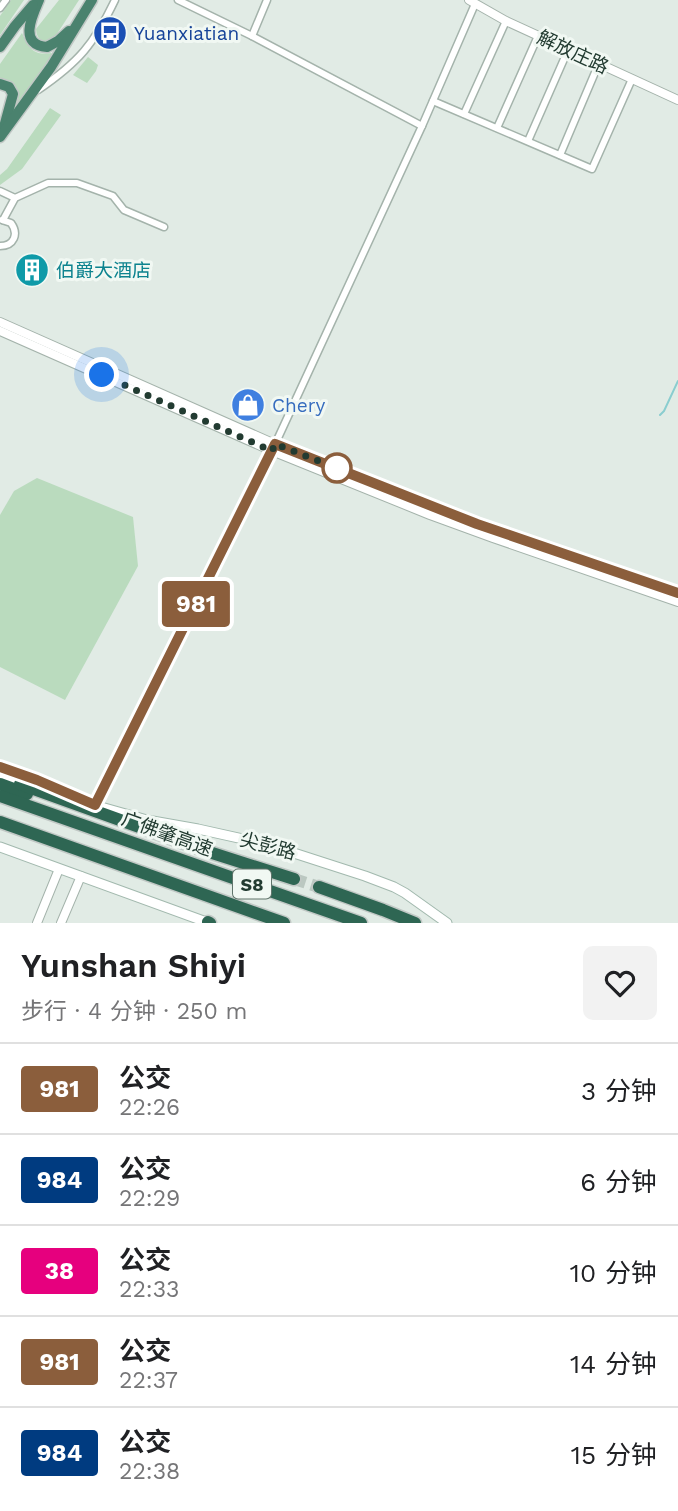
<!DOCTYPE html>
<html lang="zh">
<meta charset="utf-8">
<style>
body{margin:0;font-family:"Work Sans","Noto Sans SC",sans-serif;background:#f2f2f2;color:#202124;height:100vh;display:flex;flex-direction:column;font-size:26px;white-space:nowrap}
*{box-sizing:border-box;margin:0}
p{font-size:23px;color:#757577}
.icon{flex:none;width:38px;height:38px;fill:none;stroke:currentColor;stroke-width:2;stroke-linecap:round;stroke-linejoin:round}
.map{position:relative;height:923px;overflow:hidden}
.panel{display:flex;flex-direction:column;background:#fff;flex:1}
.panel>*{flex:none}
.badge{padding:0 14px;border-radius:5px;font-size:24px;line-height:46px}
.you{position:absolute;width:35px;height:35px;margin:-18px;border:5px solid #fff;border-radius:50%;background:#1a73e8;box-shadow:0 0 0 10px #1a73e833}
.map>.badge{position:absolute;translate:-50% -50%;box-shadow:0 0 0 4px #fff}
.round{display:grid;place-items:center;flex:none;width:74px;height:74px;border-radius:10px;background:#f2f2f2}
.headline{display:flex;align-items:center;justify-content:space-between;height:119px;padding:0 21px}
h1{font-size:33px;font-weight:600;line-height:52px}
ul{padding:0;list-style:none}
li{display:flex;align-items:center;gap:21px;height:91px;padding:0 21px;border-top:2px solid #e0e0e0}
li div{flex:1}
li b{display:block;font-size:26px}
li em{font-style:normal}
li .badge{min-width:77px;font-weight:700;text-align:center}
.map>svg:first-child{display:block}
.green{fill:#badbbe}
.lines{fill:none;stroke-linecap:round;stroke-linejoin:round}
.stream{stroke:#8acdcf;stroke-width:2}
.motorway-tunnel{stroke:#bbc8c1;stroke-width:12;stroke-dasharray:12 6;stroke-linecap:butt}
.minor-casing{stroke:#a4b3ab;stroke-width:9}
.tertiary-casing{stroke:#a4b3ab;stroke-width:10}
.secondary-casing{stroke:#a2b9ae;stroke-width:11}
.trunk-casing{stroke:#c1c8c5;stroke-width:13}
.motorway-casing{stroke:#c1c8c5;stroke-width:15}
.minor{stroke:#fff;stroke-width:6}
.tertiary{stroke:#fff;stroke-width:8}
.secondary{stroke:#fff;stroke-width:9}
.trunk{stroke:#4a826e;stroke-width:10}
.motorway{stroke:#2e6653;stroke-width:12}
.line-casing{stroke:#fff;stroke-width:16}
.line{stroke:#8b5e3c;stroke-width:10}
.walk{stroke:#223b31;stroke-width:7;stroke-dasharray:0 12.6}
.stop-dot{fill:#fff;stroke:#8b5e3c;stroke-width:3.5}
.labels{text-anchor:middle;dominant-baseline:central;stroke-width:6;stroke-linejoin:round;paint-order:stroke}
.shield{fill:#f1f8f3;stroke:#60746b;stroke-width:2}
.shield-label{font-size:18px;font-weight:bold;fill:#223b31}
.transit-label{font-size:19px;fill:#164399;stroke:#f1f8f3;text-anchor:start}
.street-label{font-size:19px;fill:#223b31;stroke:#f1f8f3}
.culture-label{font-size:19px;fill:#0d838f;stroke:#f1f8f3;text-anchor:start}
.shop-label{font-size:19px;fill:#366cbe;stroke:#f1f8f3;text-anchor:start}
</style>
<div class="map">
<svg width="678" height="923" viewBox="0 0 678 923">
<rect width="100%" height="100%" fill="#e1ebe5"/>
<g class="green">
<path d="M11 0H24L0 35V16Z"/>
<path d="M59 0H79L53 40C43 43 37 41 36 29Z"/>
<path d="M22 33C29 47 32 56 51 53L53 55 18 104 17 103 18 97 17 91 0 81V64Z"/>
<path d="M88 57 98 65 96 71 87 83 73 75Z"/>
<path d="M50 108 61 115 22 169 0 185V175L7 169Z"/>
<path d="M37 478 133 517 138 566 65 700 0 667V515L14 491Z"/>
</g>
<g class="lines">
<path class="stream" d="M660 415 664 411 678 381"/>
<path class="motorway-tunnel" d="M294 879 319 887"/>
<g class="minor-casing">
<g id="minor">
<path d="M178 0 252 36 422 126"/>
<path d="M0 8 6 0"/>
<path d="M252 36 267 0"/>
<path d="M38 90C79 62 94 44 115 0"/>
<path d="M433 101 592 169 632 79"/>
<path d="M464 114 506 21"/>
<path d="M497 128 538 36"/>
<path d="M528 141 568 50"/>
<path d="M560 155 599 63"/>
<path d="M0 191 15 198"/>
<path d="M3 220 15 198 48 183H77L113 196 124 210 164 227"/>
<path d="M0 246C14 246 19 234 11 223L2 220"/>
<path d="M95 805 272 451 422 126 475 4"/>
</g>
</g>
<g class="tertiary-casing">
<g id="tertiary">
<path d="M469 0 506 21 678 100"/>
<path d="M0 322 275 444 446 513 678 593"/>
<path d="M0 331 272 451 430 515 493 538 678 602"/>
<path d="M0 767 37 780 93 804"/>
<path d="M37 923 59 869"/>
<path d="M61 923 81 876"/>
</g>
</g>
<g class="secondary-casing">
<g id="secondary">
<path d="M0 777 23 785"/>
<path d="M101 807 147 820 198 829 266 844 365 876 394 887 405 893 447 923"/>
<path d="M0 847 209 923"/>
</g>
</g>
<g class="trunk-casing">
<g id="trunk">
<path d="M39 0C32 16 18 45 47 47L58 41 69 31"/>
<path d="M0 47 15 26 33 5"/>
<path d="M0 84 9 87 13 94 4 127"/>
<path d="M0 137 51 67 92 0"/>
</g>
</g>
<g class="motorway-casing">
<g id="motorway">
<path d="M0 784 27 794"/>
<path d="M20 784 209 852 294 879"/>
<path d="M0 796 361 923"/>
<path d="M0 822 284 923"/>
<path d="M319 887 383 910 415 923"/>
<path d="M208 922 210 923"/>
</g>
</g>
<use href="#minor" class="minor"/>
<use href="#tertiary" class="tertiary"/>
<use href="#secondary" class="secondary"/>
<use href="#trunk" class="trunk"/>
<use href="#motorway" class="motorway"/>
</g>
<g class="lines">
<g class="line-casing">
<path id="line" d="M0 767 37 780 95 805 275 444 477 524 678 593"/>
</g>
<use href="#line" class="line"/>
<path class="walk" d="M102 375 272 451 275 444 337 468"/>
</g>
<defs>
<g id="bus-disc" transform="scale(1.75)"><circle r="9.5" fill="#1a4fb4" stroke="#f1f8f3"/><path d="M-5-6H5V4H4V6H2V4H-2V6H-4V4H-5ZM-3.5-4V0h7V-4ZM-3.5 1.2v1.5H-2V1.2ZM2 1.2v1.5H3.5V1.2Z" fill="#fff"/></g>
<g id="building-disc" transform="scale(1.75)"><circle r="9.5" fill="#0f9aa8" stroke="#f1f8f3"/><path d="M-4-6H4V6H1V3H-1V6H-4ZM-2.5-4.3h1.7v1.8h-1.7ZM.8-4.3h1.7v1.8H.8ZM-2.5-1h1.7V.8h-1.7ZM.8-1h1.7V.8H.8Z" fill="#fff"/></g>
<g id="shop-disc" transform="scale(1.75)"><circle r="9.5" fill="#3f7fe0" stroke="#f1f8f3"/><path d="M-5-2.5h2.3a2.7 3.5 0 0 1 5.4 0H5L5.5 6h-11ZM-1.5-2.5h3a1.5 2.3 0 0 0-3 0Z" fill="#fff"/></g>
</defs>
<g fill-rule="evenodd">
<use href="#bus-disc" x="110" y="33"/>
<use href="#building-disc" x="32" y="270"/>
<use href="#shop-disc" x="248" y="405"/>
</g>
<circle class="stop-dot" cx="337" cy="468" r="14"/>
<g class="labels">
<rect class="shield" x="233" y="869.5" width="38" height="29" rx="5"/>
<g class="shield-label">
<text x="252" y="884">S8</text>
</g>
<g class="transit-label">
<text x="134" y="33">Yuanxiatian</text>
</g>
<g class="street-label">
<text transform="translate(573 52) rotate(25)">解放庄路</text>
<text transform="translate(167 834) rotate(20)">广佛肇高速</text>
<text transform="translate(268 846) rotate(15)">尖彭路</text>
</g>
<g class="culture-label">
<text x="56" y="270">伯爵大酒店</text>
</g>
<g class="shop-label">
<text x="272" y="405">Chery</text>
</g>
</g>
</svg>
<div class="you" style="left:102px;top:375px"></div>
<b class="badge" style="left:196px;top:604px;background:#8b5e3c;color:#fff">981</b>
</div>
<section class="panel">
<div class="headline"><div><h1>Yunshan Shiyi</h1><p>步行 · 4 分钟 · 250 m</p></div><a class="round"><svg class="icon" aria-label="heart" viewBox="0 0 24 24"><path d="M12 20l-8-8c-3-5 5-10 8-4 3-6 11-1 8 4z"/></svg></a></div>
<ul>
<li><span class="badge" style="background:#8b5e3c;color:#fff">981</span><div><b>公交</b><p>22:26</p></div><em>3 分钟</em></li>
<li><span class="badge" style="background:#003b80;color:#fff">984</span><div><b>公交</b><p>22:29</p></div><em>6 分钟</em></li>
<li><span class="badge" style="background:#e6007e;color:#fff">38</span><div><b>公交</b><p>22:33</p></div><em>10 分钟</em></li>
<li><span class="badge" style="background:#8b5e3c;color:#fff">981</span><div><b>公交</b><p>22:37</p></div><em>14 分钟</em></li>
<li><span class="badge" style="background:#003b80;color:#fff">984</span><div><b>公交</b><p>22:38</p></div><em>15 分钟</em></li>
</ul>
</section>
